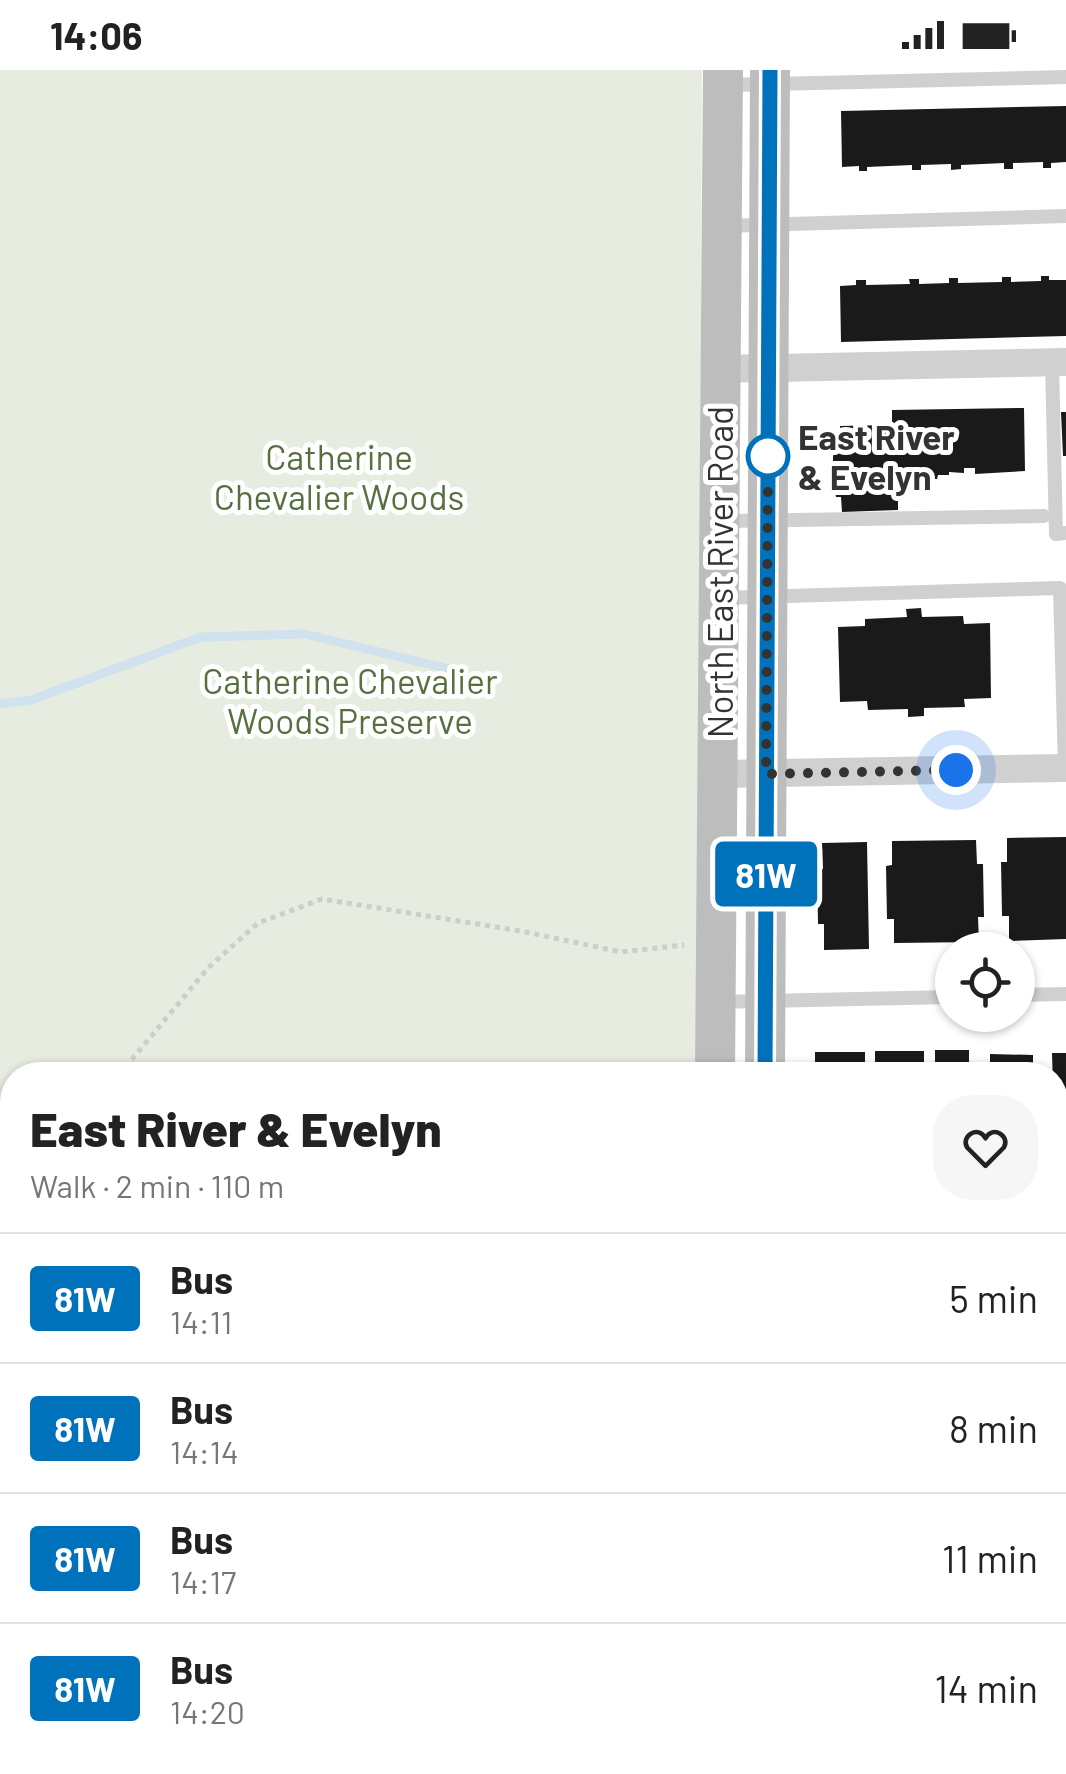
<!DOCTYPE html>
<meta charset="utf-8">
<style>
body{margin:0;font-family:Barlow,sans-serif;background:#f6f6f6;color:#222;height:100vh;display:flex;flex-direction:column;font-size:38px;white-space:nowrap}
*{box-sizing:border-box;margin:0}
p{font-size:32px;color:#767676}
.icon{flex:none;width:55px;height:55px;fill:none;stroke:currentColor;stroke-width:2;stroke-linecap:round;stroke-linejoin:round}
.map{position:relative;flex:1;overflow:hidden}
.side{position:absolute;left:0px;top:992px;width:1068px;height:712px;display:flex;flex-direction:column;background:#fff;border-radius:40px 40px 0 0;box-shadow:0 2px 8px #0004}
.side>*{flex:none}
.badge{padding:0 20px;border-radius:8px;font-size:35px;line-height:65px}
.tools{position:absolute;left:935px;top:862px;display:grid;gap:20px}
.tools a{display:grid;place-items:center;width:100px;height:100px;border-radius:50%;background:#fff;box-shadow:0 2px 8px #0004;font-size:50px}
.you{position:absolute;width:50px;height:50px;margin:-25px;border:8px solid #fff;border-radius:50%;background:#1a73e8;box-shadow:0 0 0 15px #1a73e833}
.map>.badge{position:absolute;translate:-50% -50%;box-shadow:0 0 0 5px #fff}
.round{display:grid;place-items:center;flex:none;width:105px;height:105px;border-radius:40px;background:#f6f6f6}
.overview{display:flex;align-items:center;justify-content:space-between;height:170px;padding:0 30px}
h1{font-size:48px;font-weight:800;line-height:75px}
ul{padding:0;list-style:none}
li{display:flex;align-items:center;gap:30px;height:130px;padding:0 30px;border-top:2px solid #e0e0e0}
li div{flex:1}
li b{display:block;font-size:38px}
li em{font-style:normal}
li .badge{min-width:110px;font-weight:700;text-align:center}
.status{display:flex;justify-content:space-between;align-items:center;height:70px;padding:0 50px;background:#fff;direction:ltr}
.status svg{height:28px;fill:currentColor}
.map>svg:first-child{display:block}
.green{fill:#e6ecdf}
.lines{fill:none;stroke-linecap:round;stroke-linejoin:round}
.stream{stroke:#cfe2ee;stroke-width:9}
.building{fill:#1a1a1a}
.path{stroke:#cdcdcd;stroke-width:5;stroke-dasharray:5 5;stroke-linecap:butt}
.service{stroke:#d0d0d0;stroke-width:14}
.minor{stroke:#d0d0d0;stroke-width:28}
.secondary{stroke:#bdbdbd;stroke-width:40}
.line-casing{stroke:#fff;stroke-width:22}
.line{stroke:#0072bc;stroke-width:15}
.walk{stroke:#333;stroke-width:10;stroke-dasharray:0 18}
.stop-dot{fill:#fff;stroke:#0072bc;stroke-width:5}
.labels{text-anchor:middle;dominant-baseline:central;stroke-width:10;stroke-linejoin:round;paint-order:stroke}
.stop-label{font-size:35px;font-weight:bold;fill:#333;stroke:#fff;text-anchor:start}
.park-label{font-size:35px;fill:#56703f;stroke:#fff}
.street-label{font-size:35px;fill:#333;stroke:#fff}
</style>
<div class="status"><b>14:06</b><svg viewBox="0 0 49 12"><path d="M0 12V9h3v3zM5 12V6h3v6zM10 12V3h3v9zM15 12V0h3v12zM26 1h20v11H26zM47 4h2v5h-2z"/></svg></div>
<div class="map">
<svg width="1066" height="1704" viewBox="0 0 1066 1704">
<rect width="100%" height="100%" fill="#fff"/>
<path class="green" d="M0 0H702L698 1005H12V1692H694V1704H0Z"/>
<g class="lines">
<path class="stream" d="M0 634 31 630 201 567 305 564 453 600"/>
</g>
<g class="building">
<path d="M1066 36V92L1051 93V98H1043V92L1013 93V99H1004V93L961 95V99L951 100V94L921 95V100H912V95L867 97V101H859V96L842 97 841 41Z"/>
<path d="M1041 206H1049V210H1066V266L841 272 840 216 856 215V210H866V215L910 214 909 209H919V214L949 213V208H958V213L1002 212V207H1011V212L1041 211Z"/>
<path d="M1024 338 1025 401 975 404V398H964V403L949 402V405H938L937 409H927L924 403H909V398H898V440L842 442 841 427H836L833 413V387L835 373H840V356L892 355V340Z"/>
<path d="M1061 342H1066V386H1063Z"/>
<path d="M921 538 922 547 963 546 964 554 990 553 991 628 964 629 965 637 924 638V646L908 647V639L868 640 867 631 840 632 838 557 865 556V549L907 547 906 539Z"/>
<path d="M1066 767V869L1009 871V846H1002L1001 792H1007V768Z"/>
<path d="M976 770 977 794H983L984 847H978L979 872 894 873V849H887L886 796 892 795V771Z"/>
<path d="M867 772 869 879 824 880V854H818L817 799H823L822 773Z"/>
<rect x="935" y="980" width="34" height="25"/>
<rect x="875" y="981" width="49" height="24"/>
<rect x="815" y="982" width="50" height="23"/>
<path d="M1052 983H1066V1086H1055Z"/>
<path d="M990 984 1033 985V1005H990Z"/>
<rect x="1056" y="1203" width="10" height="40"/>
<path d="M1055 1258H1066V1297H1056Z"/>
<path d="M1055 1324H1066V1364H1056Z"/>
<path d="M1066 1374V1418H1055V1375Z"/>
<path d="M1055 1439H1066V1482L1055 1483Z"/>
<rect x="1055" y="1491" width="11" height="40"/>
<path d="M1066 1557V1597H1055V1558Z"/>
<path d="M1066 1607V1647H1055V1608Z"/>
<path d="M1055 1673H1066V1704H1052Z"/>
<path d="M834 1692H962V1703L834 1704Z"/>
</g>
<g class="lines">
<g class="path">
<path d="M119 1005 208 898 258 853 322 829 521 861 621 882 684 875"/>
<path d="M0 1073 12 1069"/>
</g>
<g class="service">
<path d="M727 15 1066 7"/>
<path d="M723 156 1066 146"/>
<path d="M1052 293 1056 464 1066 463"/>
<path d="M725 451 1044 446"/>
<path d="M720 528 1060 518 1065 698"/>
<path d="M1018 925 1066 924"/>
<path d="M716 932 952 927"/>
<path d="M1000 1692V1704"/>
</g>
<g class="minor">
<path d="M719 299 1066 292"/>
<path d="M718 704 1066 698"/>
<path d="M1055 1149H1066"/>
</g>
<g class="secondary">
<path d="M715 1005 723 0"/>
<path d="M765 1005 770 0"/>
<path d="M712 1704V1692"/>
<path d="M762 1704V1692"/>
</g>
</g>
<g class="lines">
<g class="line-casing">
<path id="line" d="M765 1005 770 0"/>
</g>
<use href="#line" class="line"/>
<path class="walk" d="M768 386 766 704 956 700"/>
</g>
<circle class="stop-dot" cx="768" cy="386" r="20"/>
<g class="labels">
<g class="stop-label">
<text x="798" y="366">East River<tspan x="798" dy="40">&amp; Evelyn</tspan></text>
</g>
<g class="park-label">
<text x="339" y="386">Catherine<tspan x="339" dy="40">Chevalier Woods</tspan></text>
<text x="350" y="610">Catherine Chevalier<tspan x="350" dy="40">Woods Preserve</tspan></text>
</g>
<g class="street-label">
<text transform="translate(719 502) rotate(-90)">North East River Road</text>
</g>
</g>
</svg>
<div class="tools">
<a><svg class="icon" aria-label="locate" viewBox="0 0 24 24"><circle cx="12" cy="12" r="6"/><path d="M12 2v4M12 18v4M2 12h4M18 12h4"/></svg></a>
</div>
<div class="you" style="left:956px;top:700px"></div>
<b class="badge" style="left:766px;top:804px;background:#0072bc;color:#fff">81W</b>
<section class="side">
<div class="overview"><div><h1>East River &amp; Evelyn</h1><p>Walk · 2 min · 110 m</p></div><a class="round"><svg class="icon" aria-label="heart" viewBox="0 0 24 24"><path d="M12 20l-8-8c-3-5 5-10 8-4 3-6 11-1 8 4z"/></svg></a></div>
<ul>
<li><span class="badge" style="background:#0072bc;color:#fff">81W</span><div><b>Bus</b><p>14:11</p></div><em>5 min</em></li>
<li><span class="badge" style="background:#0072bc;color:#fff">81W</span><div><b>Bus</b><p>14:14</p></div><em>8 min</em></li>
<li><span class="badge" style="background:#0072bc;color:#fff">81W</span><div><b>Bus</b><p>14:17</p></div><em>11 min</em></li>
<li><span class="badge" style="background:#0072bc;color:#fff">81W</span><div><b>Bus</b><p>14:20</p></div><em>14 min</em></li>
</ul>
</section>
</div>
